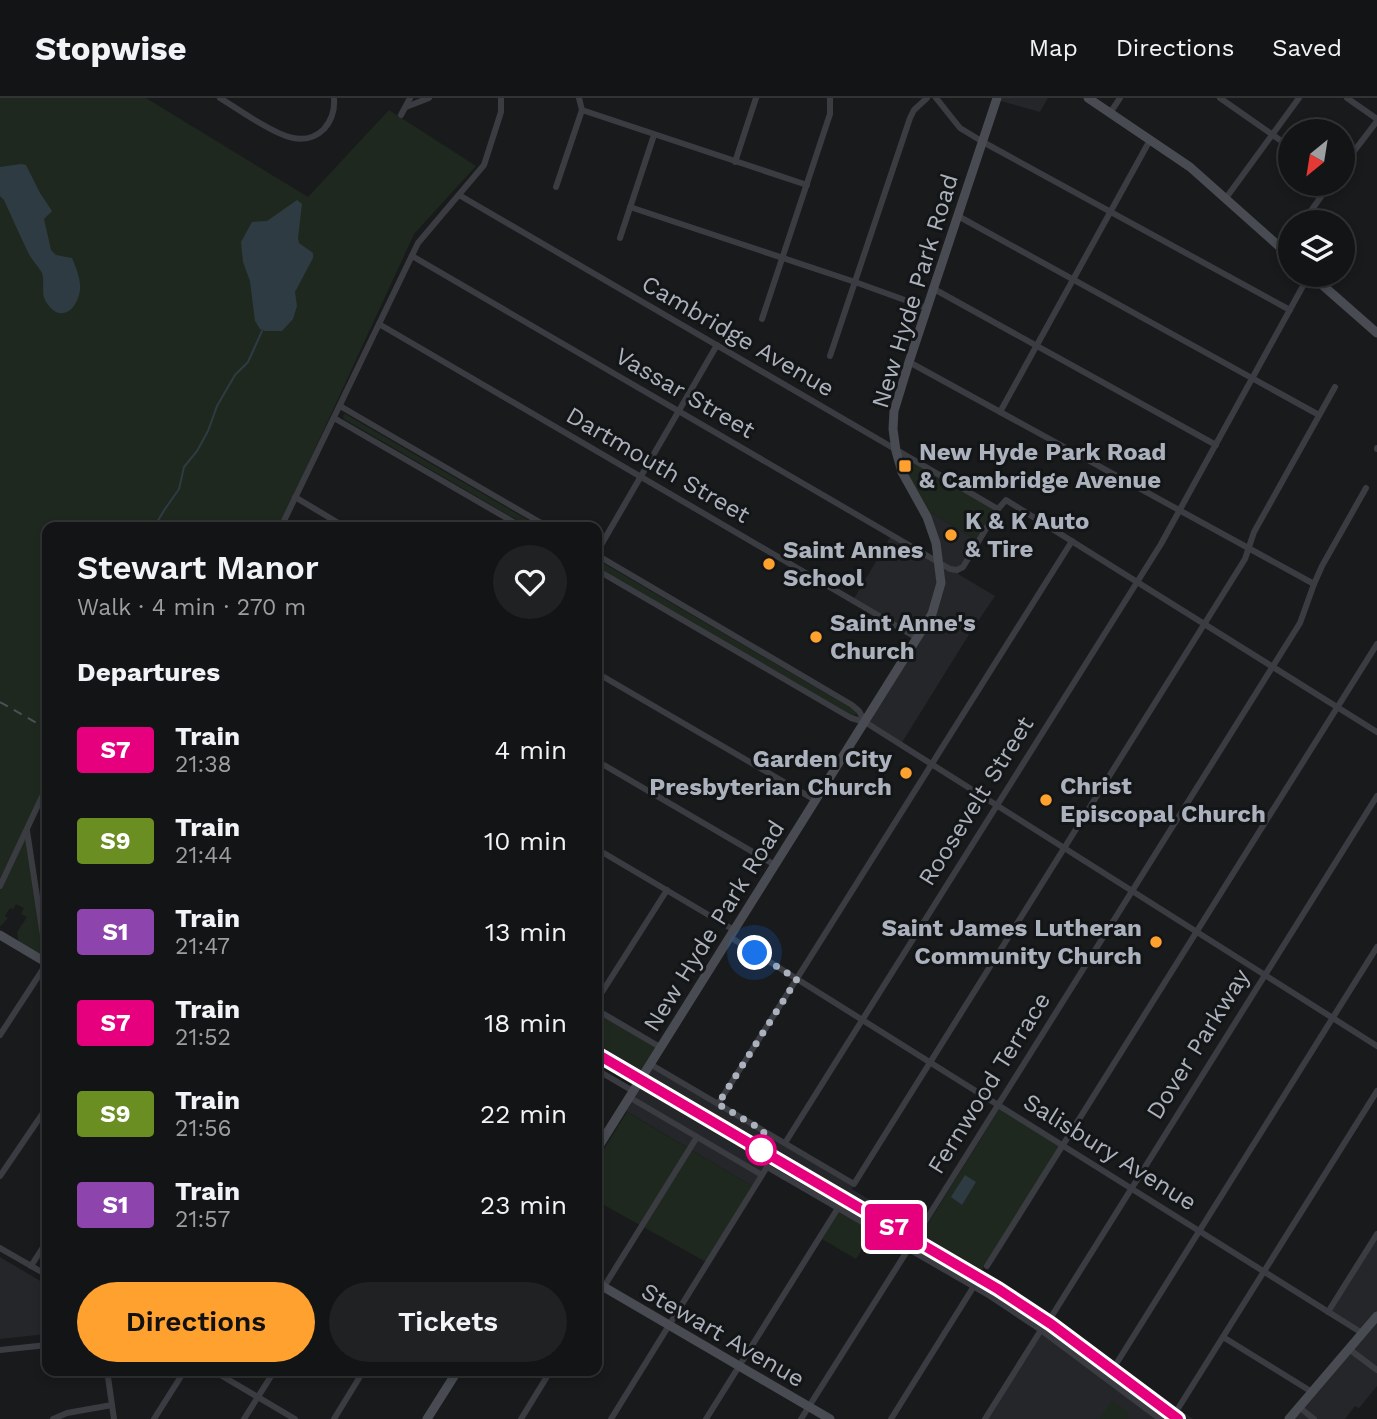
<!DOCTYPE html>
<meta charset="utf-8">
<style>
body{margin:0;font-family:"Work Sans",sans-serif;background:#202122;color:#f1f3f6;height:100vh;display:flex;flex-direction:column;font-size:26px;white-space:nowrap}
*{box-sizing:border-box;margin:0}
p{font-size:23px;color:#9d9ea0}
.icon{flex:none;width:38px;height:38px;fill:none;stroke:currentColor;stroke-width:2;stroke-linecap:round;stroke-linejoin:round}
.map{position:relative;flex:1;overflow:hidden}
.drawer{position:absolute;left:42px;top:424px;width:560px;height:854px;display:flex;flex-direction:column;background:#131415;border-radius:14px;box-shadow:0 4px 10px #0003,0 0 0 2px #323334}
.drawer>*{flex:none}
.badge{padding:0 14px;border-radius:5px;font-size:24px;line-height:46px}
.needle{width:46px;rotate:210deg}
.tools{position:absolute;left:1278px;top:21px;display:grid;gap:14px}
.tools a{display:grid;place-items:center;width:77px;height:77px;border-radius:50%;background:#131415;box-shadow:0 4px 10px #0003,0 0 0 2px #323334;font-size:35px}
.you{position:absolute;width:35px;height:35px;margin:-18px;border:5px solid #fff;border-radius:50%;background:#1a73e8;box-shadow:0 0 0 10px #1a73e833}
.map>.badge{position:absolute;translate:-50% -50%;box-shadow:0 0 0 4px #fff}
h2{padding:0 35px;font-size:26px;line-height:63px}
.round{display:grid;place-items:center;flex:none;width:74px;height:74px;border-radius:37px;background:#202122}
.headline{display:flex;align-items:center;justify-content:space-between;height:119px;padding:0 35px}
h1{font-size:33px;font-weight:600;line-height:52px}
.action{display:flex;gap:14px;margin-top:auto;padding:14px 35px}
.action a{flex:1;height:80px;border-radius:42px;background:#ffa12f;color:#111;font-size:28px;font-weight:600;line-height:80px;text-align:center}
.action a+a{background:#202122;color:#f1f3f6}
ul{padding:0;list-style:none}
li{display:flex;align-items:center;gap:21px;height:91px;padding:0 35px}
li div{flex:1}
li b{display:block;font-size:26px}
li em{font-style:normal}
li .badge{min-width:77px;font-weight:700;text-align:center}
header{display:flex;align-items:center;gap:42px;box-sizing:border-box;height:98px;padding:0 35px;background:#131415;border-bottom:2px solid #323334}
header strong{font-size:33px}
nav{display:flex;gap:38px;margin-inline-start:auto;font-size:24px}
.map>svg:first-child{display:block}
.built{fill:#252629}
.green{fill:#1f281f}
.water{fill:#2e3b42}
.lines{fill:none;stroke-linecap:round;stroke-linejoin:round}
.stream{stroke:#2e3b42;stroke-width:2}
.minor{stroke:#3a3c42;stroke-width:6}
.secondary{stroke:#484b52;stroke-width:9}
.rail{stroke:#4d5057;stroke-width:2;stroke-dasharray:9 7;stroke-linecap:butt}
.line-casing{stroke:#fff;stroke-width:16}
.line{stroke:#e6007e;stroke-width:10}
.walk{stroke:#abb2bd;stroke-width:7;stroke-dasharray:0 12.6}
.poi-dot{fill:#ffa12f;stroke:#141517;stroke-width:2.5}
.stop-dot{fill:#fff;stroke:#e6007e;stroke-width:3.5}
.labels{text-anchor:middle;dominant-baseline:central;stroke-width:6;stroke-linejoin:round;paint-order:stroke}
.street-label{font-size:24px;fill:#abb2bd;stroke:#141517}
.poi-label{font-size:24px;font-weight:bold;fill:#abb2bd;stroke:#141517;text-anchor:start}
</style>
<header>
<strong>Stopwise</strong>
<nav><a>Map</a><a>Directions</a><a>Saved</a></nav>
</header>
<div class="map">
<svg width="1377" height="1321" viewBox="0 0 1377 1321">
<rect width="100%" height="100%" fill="#191a1c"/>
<g class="built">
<path d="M995 0H1048L1040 14 997 2Z"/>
<path d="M924 411 977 442 958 476 995 498 968 538 901 646 866 623 914 540 852 504 891 438 939 465Z"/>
<path d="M597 945 644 972 648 967 853 1088 852 1091 1030 1202 1193 1321H1170L1011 1208 767 1065 752 1088 621 1010 637 985 597 961Z"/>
<path d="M1377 1141V1288L1359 1310 1355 1308 1345 1321H1286L1362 1233 1331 1214Z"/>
<path d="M0 1159 47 1187V1236L0 1241Z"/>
<path d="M1041 1232 1160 1321H985Z"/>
</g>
<g class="green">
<path d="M0 0H146L308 99 389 12 476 68 414 136 279 429H47V685L27 733 45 861 19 846 17 834 27 819 21 816 24 810 16 806 13 811 10 810 5 818 8 820 0 829Z"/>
<path d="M345 316 347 317 540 429H529L344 321 343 318Z"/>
<path d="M899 356 996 411 977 442 924 411 904 374Z"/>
<path d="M599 465H603L856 613 857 616 853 618 599 470Z"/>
<path d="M597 913 659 948 644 973 597 945Z"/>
<path d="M1000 1010 1060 1049 982 1172 922 1135Z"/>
<path d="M627 1014 752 1088 706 1164 597 1103V1062Z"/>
<path d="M841 1108 876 1128 856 1161 822 1141Z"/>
<path d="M1112 1302 1129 1315 1128 1321H1100Z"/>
</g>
<g class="water">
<path d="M21 66 26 67 40 95 52 113 44 121 51 152 56 157 72 160C76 170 81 181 80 192 77 214 58 226 45 202 41 194 45 183 42 175 39 169 30 160 27 152 19 136 12 119 4 102L0 98V69Z"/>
<path d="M297 102 302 106 298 140 299 145 313 155V160L295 194 297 208 293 221 282 233H265L260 231 255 223 250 183 243 164 241 144 252 124 267 123Z"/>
<path d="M965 1077 976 1084 962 1107 951 1099Z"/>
</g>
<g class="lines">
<path class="stream" d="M154 429 165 411 179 391 184 369 197 353 208 333 217 308 235 277 248 264 262 233"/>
<g class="minor">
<path d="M220 0C231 7 242 14 253 21 274 33 302 53 324 31 332 22 335 12 334 0"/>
<path d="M936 0 960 30 983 44 1290 212"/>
<path d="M1220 0 1290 49"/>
<path d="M1347 0 1377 21"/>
<path d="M406 9 429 0"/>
<path d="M582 12 807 87"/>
<path d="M1110 15 1120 0"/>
<path d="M401 17 410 0"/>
<path d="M735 64 756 0"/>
<path d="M1342 69 1377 23"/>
<path d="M556 89 582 12 579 0"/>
<path d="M459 97 998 411"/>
<path d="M1226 100 1299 0"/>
<path d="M630 109 855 184 927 210"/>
<path d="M958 118 1319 317"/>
<path d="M1303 124 1330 86"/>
<path d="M620 140 654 37"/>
<path d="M1283 151 1290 142"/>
<path d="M412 158 950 471 957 472 963 469 998 411 1006 402 1377 634"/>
<path d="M934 191 1216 347"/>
<path d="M762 221 830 16V0"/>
<path d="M379 226 917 540"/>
<path d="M830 258 910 20 914 12 927 0"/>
<path d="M909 264 1314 486"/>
<path d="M340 308 548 429"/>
<path d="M1000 314 1150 42"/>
<path d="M334 320 522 429"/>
<path d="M1377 350V351"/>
<path d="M295 399 345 429"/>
<path d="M281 429 418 145 484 67 501 14V0"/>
<path d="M597 454 717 247"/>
<path d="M597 457 852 607 859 613 865 624"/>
<path d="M597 472 851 620 865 624 1377 948"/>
<path d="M597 575 815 702"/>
<path d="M597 663 775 767"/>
<path d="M27 733 47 864"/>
<path d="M597 751 734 832"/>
<path d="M0 788 47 688"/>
<path d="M730 839 1362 1235"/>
<path d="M597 902 667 792"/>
<path d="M597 912 660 949"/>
<path d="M0 937 47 865"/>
<path d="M650 966 854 1086 1245 461 1254 434 1335 289"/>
<path d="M597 972 633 993"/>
<path d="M629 999 762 1077"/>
<path d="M718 1006 1072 443"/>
<path d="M785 1045 1161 446 1309 177"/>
<path d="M0 1078 47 1009"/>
<path d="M921 1130 1300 525 1314 486 1322 468 1366 390"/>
<path d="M0 1150 47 1177"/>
<path d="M31 1168 47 1143"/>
<path d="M987 1168 1377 546"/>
<path d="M597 1200 697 1039"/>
<path d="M1328 1214 1377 1136"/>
<path d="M1053 1216 1377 698"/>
<path d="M1223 1239 1312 1294"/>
<path d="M1349 1251 1377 1272"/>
<path d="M0 1252 47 1247"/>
<path d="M1118 1263 1377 849"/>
<path d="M107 1272 114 1321"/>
<path d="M212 1272 295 1321"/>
<path d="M1179 1309 1377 993"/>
<path d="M1299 1309 1314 1321"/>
<path d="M53 1321 67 1315 112 1307"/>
<path d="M154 1321 185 1272"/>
<path d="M244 1321 275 1272"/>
<path d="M334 1321 364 1272"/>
<path d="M521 1321 551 1272"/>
<path d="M611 1321 767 1069 990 1198 1041 1232 1160 1321"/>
<path d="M706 1321 838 1110"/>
<path d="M801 1321 909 1150"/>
<path d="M891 1321 974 1188"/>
<path d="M985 1321 1041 1232"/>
</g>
<g class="secondary">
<path d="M1088 0 1190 69 1290 158"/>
<path d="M1311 177 1377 235"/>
<path d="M0 837 47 865"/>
<path d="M597 1051 932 516 941 485 936 445 927 419 902 374 896 353 893 331 894 313 909 264 997 0"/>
<path d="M597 1185 830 1321"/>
<path d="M427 1321 458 1272"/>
<path d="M1289 1321 1377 1218"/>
</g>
<g class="rail">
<path d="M0 604 47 631"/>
<path d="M597 952 1010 1194 1069 1234 1185 1321"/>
</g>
</g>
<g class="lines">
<g class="line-casing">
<path id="line" d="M597 956 998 1191 1051 1226 1178 1321"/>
</g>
<use href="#line" class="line"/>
<path class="walk" d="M755 855 797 881 718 1006 764 1033 761 1052"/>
</g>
<g class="poi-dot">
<rect x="898" y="361" width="14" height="14" rx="3.5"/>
<circle cx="951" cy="437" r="7"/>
<circle cx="769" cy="466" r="7"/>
<circle cx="816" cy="539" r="7"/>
<circle cx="906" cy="675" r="7"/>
<circle cx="1046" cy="702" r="7"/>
<circle cx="1156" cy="844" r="7"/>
</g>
<circle class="stop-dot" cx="761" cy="1052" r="14"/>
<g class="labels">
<g class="street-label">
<text transform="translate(915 193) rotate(-73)">New Hyde Park Road</text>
<text transform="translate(738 238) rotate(30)">Cambridge Avenue</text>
<text transform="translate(685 295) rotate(30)">Vassar Street</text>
<text transform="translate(658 367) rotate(30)">Dartmouth Street</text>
<text transform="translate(976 703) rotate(-58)">Roosevelt Street</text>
<text transform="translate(714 828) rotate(-58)">New Hyde Park Road</text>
<text transform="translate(1198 946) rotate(-58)">Dover Parkway</text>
<text transform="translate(989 985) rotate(-58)">Fernwood Terrace</text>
<text transform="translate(1110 1054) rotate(32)">Salisbury Avenue</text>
<text transform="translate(723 1237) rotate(30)">Stewart Avenue</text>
</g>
<g class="poi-label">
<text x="919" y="354">New Hyde Park Road<tspan x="919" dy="28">&amp; Cambridge Avenue</tspan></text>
<text x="965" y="423">K &amp; K Auto<tspan x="965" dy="28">&amp; Tire</tspan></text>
<text x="783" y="452">Saint Annes<tspan x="783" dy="28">School</tspan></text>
<text x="830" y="525">Saint Anne's<tspan x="830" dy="28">Church</tspan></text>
<text x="892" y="661" text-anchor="end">Garden City<tspan x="892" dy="28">Presbyterian Church</tspan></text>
<text x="1060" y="688">Christ<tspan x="1060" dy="28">Episcopal Church</tspan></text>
<text x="1142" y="830" text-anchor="end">Saint James Lutheran<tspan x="1142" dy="28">Community Church</tspan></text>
</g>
</g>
</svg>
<div class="tools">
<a><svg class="needle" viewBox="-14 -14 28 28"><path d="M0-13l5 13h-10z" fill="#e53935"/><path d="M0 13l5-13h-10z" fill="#9d9ea0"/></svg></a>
<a><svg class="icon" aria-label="layers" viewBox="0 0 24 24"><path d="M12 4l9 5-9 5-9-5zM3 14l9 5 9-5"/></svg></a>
</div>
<div class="you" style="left:755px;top:855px"></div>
<b class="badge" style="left:894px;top:1129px;background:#e6007e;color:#fff">S7</b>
<section class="drawer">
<div class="headline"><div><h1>Stewart Manor</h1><p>Walk · 4 min · 270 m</p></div><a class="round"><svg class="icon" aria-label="heart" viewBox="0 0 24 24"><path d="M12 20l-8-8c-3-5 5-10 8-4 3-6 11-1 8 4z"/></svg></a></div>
<h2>Departures</h2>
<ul>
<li><span class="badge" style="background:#e6007e;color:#fff">S7</span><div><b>Train</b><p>21:38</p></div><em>4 min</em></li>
<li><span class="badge" style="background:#6b8e23;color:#fff">S9</span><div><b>Train</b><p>21:44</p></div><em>10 min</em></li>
<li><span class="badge" style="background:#8e44ad;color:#fff">S1</span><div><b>Train</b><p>21:47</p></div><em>13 min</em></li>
<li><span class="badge" style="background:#e6007e;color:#fff">S7</span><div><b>Train</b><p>21:52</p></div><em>18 min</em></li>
<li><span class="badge" style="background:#6b8e23;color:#fff">S9</span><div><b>Train</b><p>21:56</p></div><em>22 min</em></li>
<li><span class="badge" style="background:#8e44ad;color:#fff">S1</span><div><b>Train</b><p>21:57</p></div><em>23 min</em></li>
</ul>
<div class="action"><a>Directions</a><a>Tickets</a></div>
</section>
</div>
